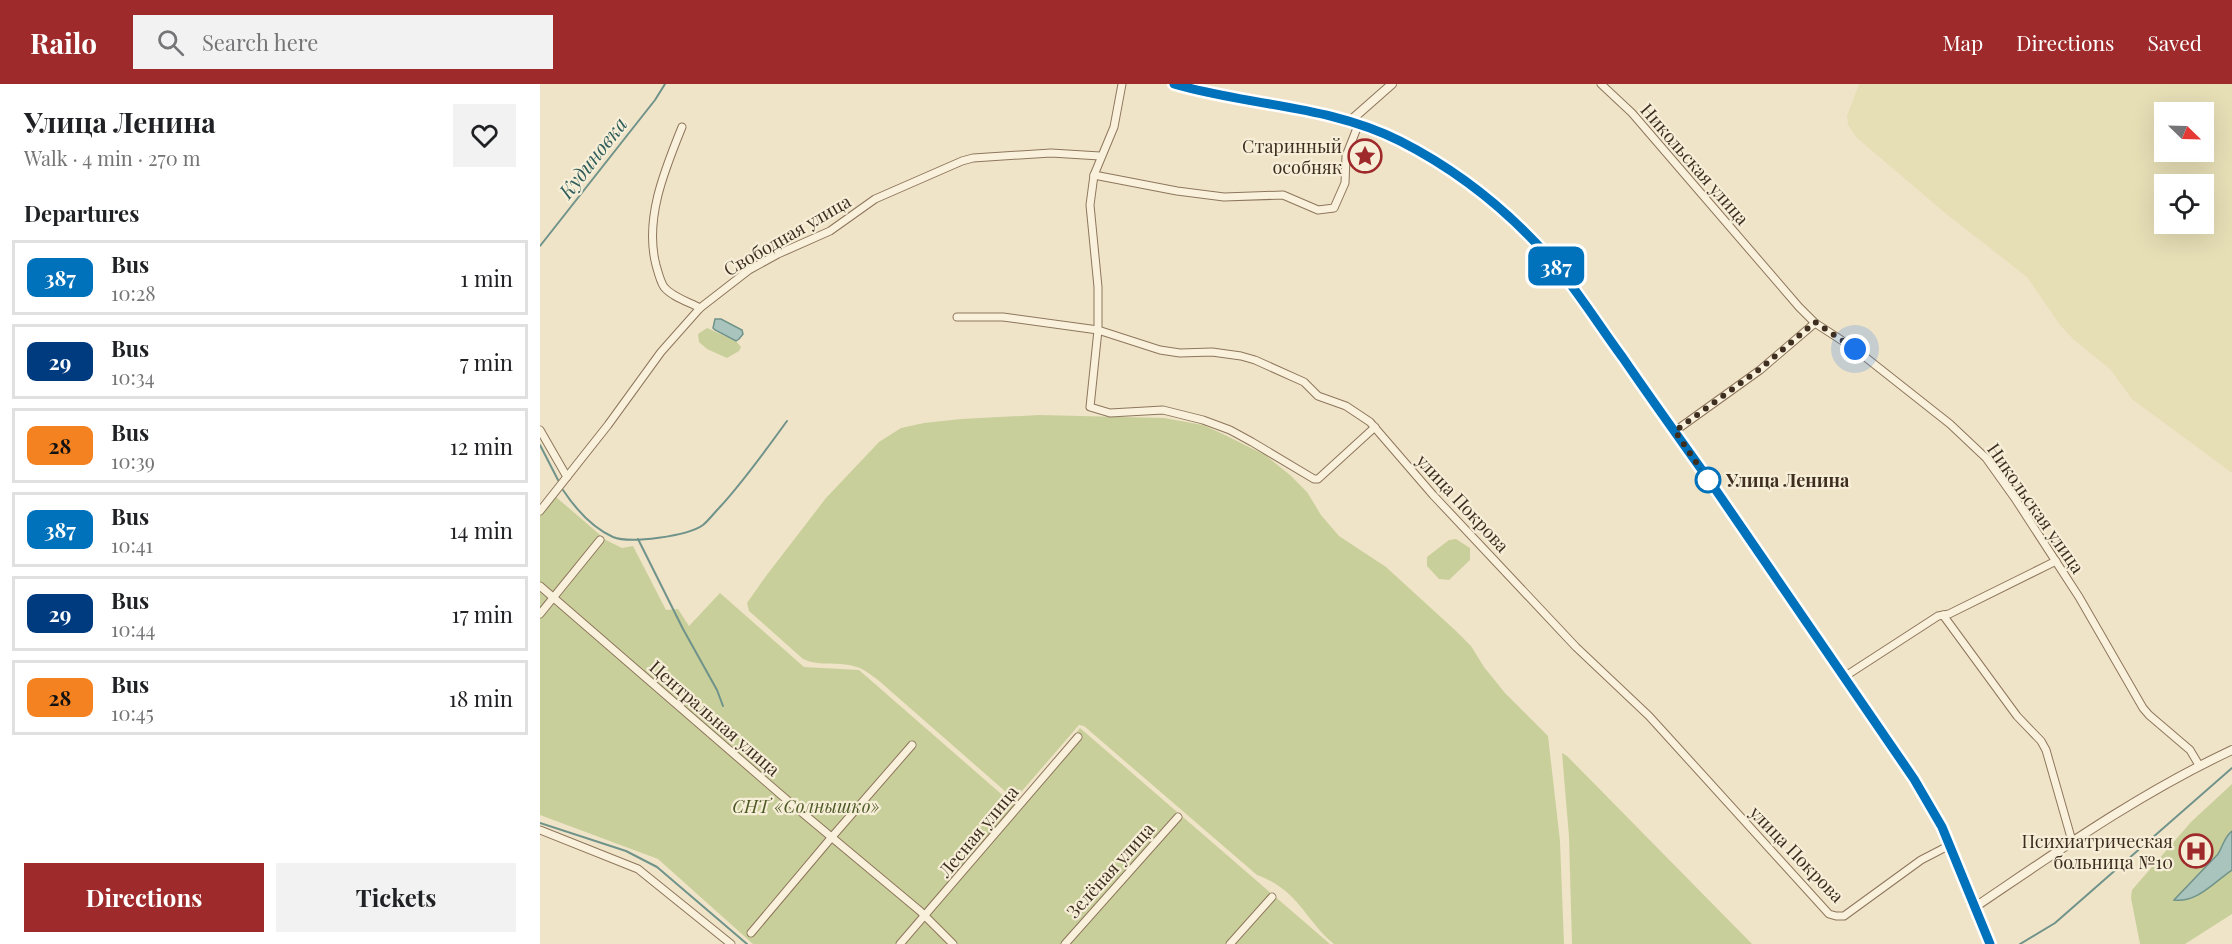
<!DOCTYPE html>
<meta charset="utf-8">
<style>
body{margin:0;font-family:"Playfair Display",serif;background:#f2f2f2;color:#202124;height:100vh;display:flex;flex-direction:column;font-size:22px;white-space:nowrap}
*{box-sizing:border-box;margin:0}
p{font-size:20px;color:#757577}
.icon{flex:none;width:33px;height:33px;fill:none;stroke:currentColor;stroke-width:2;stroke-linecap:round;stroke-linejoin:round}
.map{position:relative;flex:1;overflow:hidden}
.drawer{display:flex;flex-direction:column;background:#fff;width:540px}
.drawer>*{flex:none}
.badge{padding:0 12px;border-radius:9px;font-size:21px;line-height:39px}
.needle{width:39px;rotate:113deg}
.fabs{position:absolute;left:1614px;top:18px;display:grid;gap:12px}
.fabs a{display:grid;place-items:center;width:60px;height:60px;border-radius:0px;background:#fff;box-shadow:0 6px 24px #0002;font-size:30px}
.you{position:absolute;width:30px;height:30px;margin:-15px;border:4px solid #fff;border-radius:50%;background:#1a73e8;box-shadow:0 0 0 9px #1a73e833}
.map>.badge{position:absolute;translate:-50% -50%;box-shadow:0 0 0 3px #fff}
h2{padding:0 24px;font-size:22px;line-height:54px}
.round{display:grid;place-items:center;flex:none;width:63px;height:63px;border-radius:0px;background:#f2f2f2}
.headline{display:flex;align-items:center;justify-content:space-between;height:102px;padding:0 24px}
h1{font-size:28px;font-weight:700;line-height:45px}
.action{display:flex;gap:12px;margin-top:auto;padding:12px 24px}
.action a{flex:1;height:69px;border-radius:0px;background:#9e2a2b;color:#fff;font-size:24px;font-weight:700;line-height:69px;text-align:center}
.action a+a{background:#f2f2f2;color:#202124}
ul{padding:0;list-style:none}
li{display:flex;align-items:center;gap:18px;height:75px;margin:0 12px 9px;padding:0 12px;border:3px solid #e0e0e0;border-radius:0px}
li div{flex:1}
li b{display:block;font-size:22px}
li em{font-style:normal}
li .badge{min-width:66px;font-weight:700;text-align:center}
header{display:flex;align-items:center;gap:36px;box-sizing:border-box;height:84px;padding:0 30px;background:#9e2a2b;color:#fff}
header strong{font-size:28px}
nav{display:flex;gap:33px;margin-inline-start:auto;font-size:21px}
.search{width:420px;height:54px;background:#f2f2f2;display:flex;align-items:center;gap:15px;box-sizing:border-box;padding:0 21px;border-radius:0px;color:#757577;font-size:22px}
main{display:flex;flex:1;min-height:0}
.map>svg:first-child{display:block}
.farmland{fill:#e6deb5;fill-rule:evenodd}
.green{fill:#c9cf9b}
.water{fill:#a9c4bc;stroke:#6f938a;stroke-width:1.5}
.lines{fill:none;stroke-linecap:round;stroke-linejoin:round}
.stream{stroke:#6f938a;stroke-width:2}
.minor-casing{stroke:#8d765c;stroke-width:9}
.tertiary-casing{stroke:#8d765c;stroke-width:10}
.secondary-casing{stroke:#6f573f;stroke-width:11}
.minor{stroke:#faf1dc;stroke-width:7}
.tertiary{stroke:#faf1dc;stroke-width:8}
.secondary{stroke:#faf1dc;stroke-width:9}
.line-casing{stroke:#fff;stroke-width:14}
.line{stroke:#0072bc;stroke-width:9}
.walk{stroke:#3d2e20;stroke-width:6;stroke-dasharray:0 10.8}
.stop-dot{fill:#fff;stroke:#0072bc;stroke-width:3}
.labels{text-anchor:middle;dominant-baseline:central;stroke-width:4.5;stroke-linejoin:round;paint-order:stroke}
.poi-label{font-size:18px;fill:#3d2e20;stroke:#f7eed8;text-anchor:end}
.street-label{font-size:18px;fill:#3d2e20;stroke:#f7eed8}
.stop-label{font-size:18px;font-weight:bold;fill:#3d2e20;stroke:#f7eed8;text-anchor:start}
.park-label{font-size:18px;font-style:italic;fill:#4d5a26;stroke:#f7eed8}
.water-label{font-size:20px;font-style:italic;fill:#2f5d5a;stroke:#f7eed8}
</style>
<header>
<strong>Railo</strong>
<div class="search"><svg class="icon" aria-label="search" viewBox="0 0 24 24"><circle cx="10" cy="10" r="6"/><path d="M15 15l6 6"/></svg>Search here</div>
<nav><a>Map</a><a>Directions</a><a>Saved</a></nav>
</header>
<main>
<section class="drawer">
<div class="headline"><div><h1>Улица Ленина</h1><p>Walk · 4 min · 270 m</p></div><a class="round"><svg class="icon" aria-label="heart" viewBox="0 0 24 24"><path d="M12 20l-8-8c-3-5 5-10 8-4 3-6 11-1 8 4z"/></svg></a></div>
<h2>Departures</h2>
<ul>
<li><span class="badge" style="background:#0072bc;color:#fff">387</span><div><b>Bus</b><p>10:28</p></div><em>1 min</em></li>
<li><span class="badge" style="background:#003b80;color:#fff">29</span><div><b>Bus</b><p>10:34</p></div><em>7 min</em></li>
<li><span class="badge" style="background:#f58220;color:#111">28</span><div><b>Bus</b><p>10:39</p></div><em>12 min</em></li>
<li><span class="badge" style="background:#0072bc;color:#fff">387</span><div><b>Bus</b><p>10:41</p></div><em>14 min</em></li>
<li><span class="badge" style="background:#003b80;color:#fff">29</span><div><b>Bus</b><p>10:44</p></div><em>17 min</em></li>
<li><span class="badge" style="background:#f58220;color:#111">28</span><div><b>Bus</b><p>10:45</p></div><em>18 min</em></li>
</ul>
<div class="action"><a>Directions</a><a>Tickets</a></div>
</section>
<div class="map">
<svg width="1692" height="860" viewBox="0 0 1692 860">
<rect width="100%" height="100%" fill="#f0e4c8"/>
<path class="farmland" d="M1319 0H1692V389L1592 315 1570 285 1533 255 1520 241 1487 193 1405 129 1316 53 1308 41 1307 32ZM1624 28H1664V68H1624ZM1624 100H1664V140H1624Z"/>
<g class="green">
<path d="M167 244 196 257 201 263 199 267 187 274 167 265 159 258 158 250Z"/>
<path d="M499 331 624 334 663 341 685 351 725 371 750 391 767 408 781 431 799 452 846 483 916 547 931 562 944 583 965 609 1008 652 1020 757 1024 860H794C764 835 759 806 717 791L544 642 539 641 482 707 475 712 466 708 338 596C331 591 324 585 317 583 299 577 280 583 263 575L209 527 207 519 226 492 286 414 339 358 361 344 384 339 421 335Z"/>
<path d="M16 413 66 456 82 464 93 462 126 526 138 525 149 542 180 509 264 583 319 586 475 722 540 644 790 860H213L118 775 0 731V432Z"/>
<path d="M916 455 930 464V476L909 496 899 495 887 482V473L909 456Z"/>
<path d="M1022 669 1027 672 1212 860H1032L1029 753Z"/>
<path d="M1692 700V747C1684 753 1683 762 1678 770L1635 816C1656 820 1675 797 1692 786V830L1645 860H1600L1591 814 1592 806 1651 738Z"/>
</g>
<g class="water">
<path d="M175 235H181L202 246 203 250 199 255 196 257 175 246 173 244Z"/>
<path d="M1692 747V786C1674 798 1657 819 1634 816L1678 770C1683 762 1684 753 1692 747Z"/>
</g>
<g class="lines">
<g class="stream">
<path d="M0 162 115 16 125 0"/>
<path d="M0 361 18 396"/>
<path d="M23 406C35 424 53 444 73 453 90 460 148 452 163 441 169 436 174 429 179 424 204 397 225 367 247 337"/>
<path d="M98 455 143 545 177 606 183 622"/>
<path d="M0 739 86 767 117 783 207 860"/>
<path d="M1480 860 1515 839 1692 684"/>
</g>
<g class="minor-casing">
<g id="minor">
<path d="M582 0 574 43 554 91 550 121 558 203V246L550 323 570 329 623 326 663 336 690 346 712 358 774 395H778L835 343"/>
<path d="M1061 0 1092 29 1259 223 1275 239 1315 265 1410 340 1446 374 1476 416 1539 513 1603 624 1609 631 1650 666 1659 681"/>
<path d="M142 43C125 85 104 135 116 181 118 188 120 197 124 203 132 213 149 218 160 224"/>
<path d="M554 91 637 107 684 113 743 111 778 126 794 124 805 99 806 72 819 39"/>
<path d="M417 233H463L558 246 620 266 640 269 672 268 701 272 715 276 764 298 778 312 806 322 830 338 893 411 1036 563 1109 632 1289 830 1296 832H1304L1381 776 1410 761"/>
<path d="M0 346 27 393"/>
<path d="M1135 347 1220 286 1275 239"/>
<path d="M0 427 68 341 121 268 160 224 209 186 238 170 290 147 335 115 422 77 433 74 511 69 560 72"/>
<path d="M0 502 247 716 380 827 413 860"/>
<path d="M0 530 60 456"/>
<path d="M1403 531 1477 632 1501 657 1506 666 1532 757"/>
<path d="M1304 593 1398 532 1409 530 1516 477"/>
<path d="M0 746 98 785 191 860"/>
<path d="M211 849 291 754 372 661"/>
<path d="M360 860 538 653"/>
<path d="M525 860 638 733"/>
<path d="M690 860 732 813"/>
</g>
</g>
<g class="tertiary-casing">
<g id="tertiary">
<path d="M810 37 852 0"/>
<path d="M1435 823C1518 767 1600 709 1692 666"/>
</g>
</g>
<g class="secondary-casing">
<path id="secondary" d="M634 0C708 22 790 21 860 57 919 87 971 129 1013 180 1036 206 1056 237 1076 266 1104 305 1132 344 1160 383 1232 487 1303 591 1374 695L1402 743 1450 860"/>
</g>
<use href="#minor" class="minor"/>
<use href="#tertiary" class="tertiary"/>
<use href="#secondary" class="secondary"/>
</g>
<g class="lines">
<g class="line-casing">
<path id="line" d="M634 0C708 22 790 21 860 57 919 87 971 129 1014 179 1039 209 1060 243 1083 274 1111 315 1140 355 1169 396 1237 496 1306 595 1374 695L1402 743 1450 860"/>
</g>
<use href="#line" class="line"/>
<path class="walk" d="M1168 396 1135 347 1220 285 1275 238 1315 265"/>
</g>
<defs>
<g id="sight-ring" transform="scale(1.725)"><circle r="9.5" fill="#f7eed8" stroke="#9e2a2b" stroke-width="1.5"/><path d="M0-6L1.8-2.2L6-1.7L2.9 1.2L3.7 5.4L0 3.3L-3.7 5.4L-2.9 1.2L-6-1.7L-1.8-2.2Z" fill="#9e2a2b"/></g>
<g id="hospital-ring" transform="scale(1.725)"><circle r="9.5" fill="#f7eed8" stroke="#9e2a2b" stroke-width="1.5"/><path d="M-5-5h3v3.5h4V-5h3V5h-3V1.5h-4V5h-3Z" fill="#9e2a2b"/></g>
</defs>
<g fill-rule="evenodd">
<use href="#sight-ring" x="825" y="72"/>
<use href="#hospital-ring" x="1656" y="767"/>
</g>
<circle class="stop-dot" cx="1168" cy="396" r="12"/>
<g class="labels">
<g class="poi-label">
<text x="802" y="62">Старинный<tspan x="802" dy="21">особняк</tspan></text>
<text x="1633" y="757">Психиатрическая<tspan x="1633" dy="21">больница №10</tspan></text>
</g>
<g class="street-label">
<text transform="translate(1155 80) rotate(49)">Никольская улица</text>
<text transform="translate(247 151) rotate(-30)">Свободная улица</text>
<text transform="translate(923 419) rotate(47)">улица Покрова</text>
<text transform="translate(1496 424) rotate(55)">Никольская улица</text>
<text transform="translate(175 634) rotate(41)">Центральная улица</text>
<text transform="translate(438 747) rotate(-50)">Лесная улица</text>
<text transform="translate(1257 770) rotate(46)">улица Покрова</text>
<text transform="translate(570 786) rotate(-48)">Зелёная улица</text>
</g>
<g class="stop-label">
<text x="1186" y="396">Улица Ленина</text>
</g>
<g class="park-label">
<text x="266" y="722">СНТ «Солнышко»</text>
</g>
<g class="water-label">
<text transform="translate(52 73) rotate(-52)">Кудиновка</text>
</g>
</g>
</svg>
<div class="fabs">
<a><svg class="needle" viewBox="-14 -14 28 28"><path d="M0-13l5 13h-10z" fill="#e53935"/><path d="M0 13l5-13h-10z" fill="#757577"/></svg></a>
<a><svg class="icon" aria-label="locate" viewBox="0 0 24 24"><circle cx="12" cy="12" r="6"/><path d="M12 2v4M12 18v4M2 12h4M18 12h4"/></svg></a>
</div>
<div class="you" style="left:1315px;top:265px"></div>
<b class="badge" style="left:1016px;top:182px;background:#0072bc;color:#fff">387</b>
</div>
</main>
